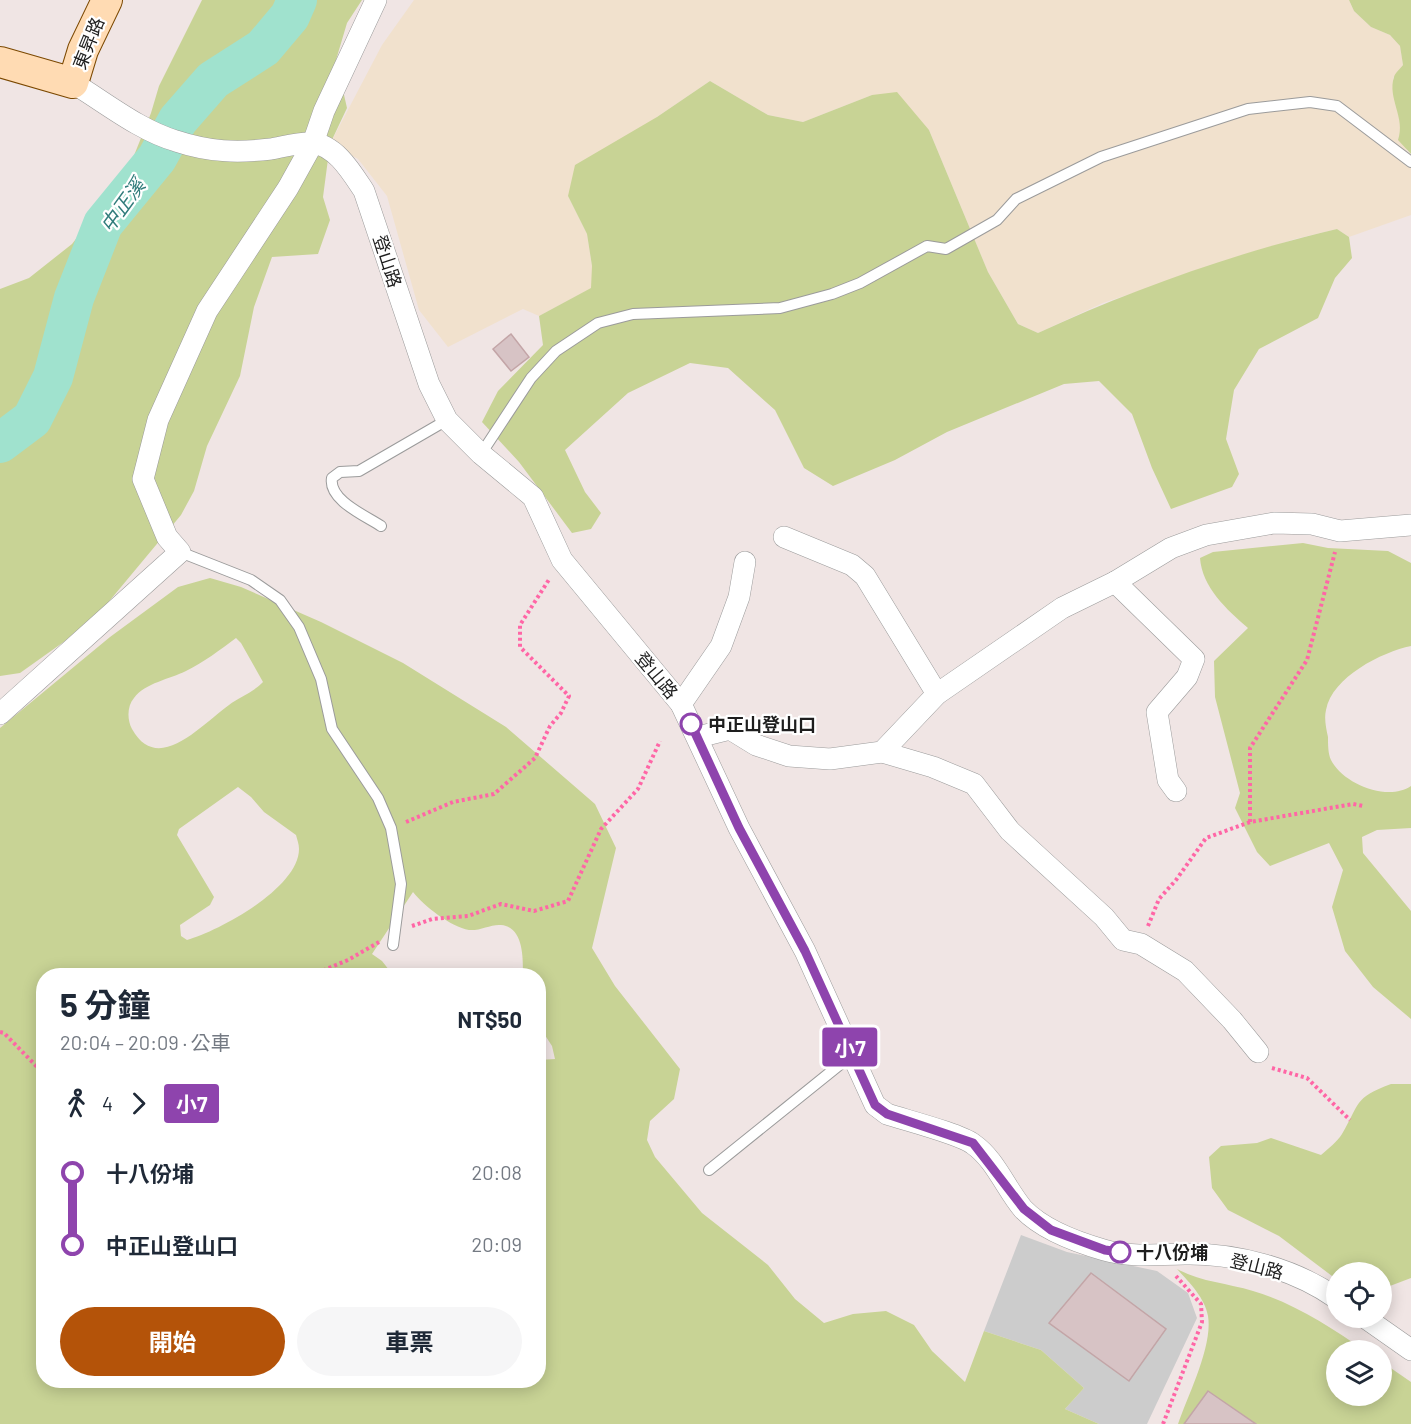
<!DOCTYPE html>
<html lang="zh-TW">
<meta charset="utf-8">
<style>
body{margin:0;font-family:Barlow,"Noto Sans TC",sans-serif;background:#f6f6f7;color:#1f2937;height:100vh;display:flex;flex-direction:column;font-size:22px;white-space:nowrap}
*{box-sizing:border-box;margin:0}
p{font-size:20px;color:#747a83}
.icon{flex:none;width:33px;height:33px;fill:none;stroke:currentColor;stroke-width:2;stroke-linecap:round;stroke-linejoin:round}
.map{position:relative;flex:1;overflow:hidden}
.side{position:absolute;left:36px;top:968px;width:510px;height:420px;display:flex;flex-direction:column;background:#fff;border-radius:24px;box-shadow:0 3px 15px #0003}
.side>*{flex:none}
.badge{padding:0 12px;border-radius:4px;font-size:21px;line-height:39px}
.buttons{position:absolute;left:1326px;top:1262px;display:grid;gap:12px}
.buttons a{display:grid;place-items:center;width:66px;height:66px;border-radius:50%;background:#fff;box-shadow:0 3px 15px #0003;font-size:30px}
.map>.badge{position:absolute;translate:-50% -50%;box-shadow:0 0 0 3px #fff}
.legs{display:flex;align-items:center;gap:9px;height:66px;padding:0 24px;font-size:20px}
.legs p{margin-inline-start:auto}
.head{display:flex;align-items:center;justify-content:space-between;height:102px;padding:0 24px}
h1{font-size:33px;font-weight:700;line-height:45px}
.action{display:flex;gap:12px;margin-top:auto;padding:12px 24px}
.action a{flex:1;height:69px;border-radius:36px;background:#b45309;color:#fff;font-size:24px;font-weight:700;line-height:69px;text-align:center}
.action a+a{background:#f6f6f7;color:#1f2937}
ul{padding:0 24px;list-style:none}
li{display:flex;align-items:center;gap:21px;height:72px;font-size:22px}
li i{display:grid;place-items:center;width:9px;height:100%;margin:0 8px;background:currentColor}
li i::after{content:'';width:15px;height:15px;margin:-8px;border:4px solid;border-radius:50%;background:#fff}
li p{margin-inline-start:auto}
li:first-child i{background:linear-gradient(#0000 50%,currentColor 0)}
li:last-child i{background:linear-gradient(currentColor 50%,#0000 0)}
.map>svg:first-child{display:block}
.religious{fill:#ccc}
.farmland{fill:#f1e1cd}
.forest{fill:#c8d395;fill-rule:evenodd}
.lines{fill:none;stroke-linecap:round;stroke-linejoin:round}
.river{stroke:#a0e2ce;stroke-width:40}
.building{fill:#d7c3c5;stroke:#c3a5a7;stroke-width:1.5}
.lane-casing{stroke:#9b9b9b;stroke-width:12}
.street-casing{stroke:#9b9b9b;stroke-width:22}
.secondary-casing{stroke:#7b4800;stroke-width:32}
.path{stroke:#ff66a6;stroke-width:4;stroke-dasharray:3 3;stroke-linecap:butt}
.lane{stroke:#fff;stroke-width:10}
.street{stroke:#fff;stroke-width:21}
.secondary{stroke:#ffdbb3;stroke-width:30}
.line-1-casing{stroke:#fff;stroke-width:14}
.line-1{stroke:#8e44ad;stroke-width:9}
.stop-1-dot{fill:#fff;stroke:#8e44ad;stroke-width:3}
.labels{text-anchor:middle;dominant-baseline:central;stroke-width:4.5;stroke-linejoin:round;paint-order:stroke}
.street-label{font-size:18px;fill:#1e1e1e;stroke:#fff}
.stop-label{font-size:18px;font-weight:bold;fill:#1e1e1e;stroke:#fff;text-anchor:start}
.water-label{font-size:20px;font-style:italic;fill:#317c7b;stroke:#fff}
</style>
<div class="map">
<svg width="1411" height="1424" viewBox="0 0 1411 1424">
<rect width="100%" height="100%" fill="#f0e5e4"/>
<path class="religious" d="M1021 1235 1067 1252 1157 1271 1188 1293 1197 1318 1147 1424H1099L1065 1409 1084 1388 1041 1350 984 1331Z"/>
<path class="farmland" d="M414 0H1349L1354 11 1371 27 1390 35 1400 46 1403 65 1393 78 1394 95 1407 151 1411 154V215L1349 237 1337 229 1295 239 1103 303 1038 333 1018 324 988 272 929 130 872 95 803 122 768 115 710 81 657 117 568 196 587 234 592 266V288L539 316 523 309 448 347 419 310 387 196 358 159 330 144 382 45Z"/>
<g class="forest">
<path d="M202 0H362L347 23 336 60 347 108 330 144 323 197 330 220 318 254 272 257 254 307 240 376 207 446 194 491 181 515 106 605 65 641 20 673 0 676V289L29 278 72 244 127 173 151 113 159 86Z"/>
<path d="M1349 0H1411V154L1398 140C1406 118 1387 98 1394 77 1395 73 1400 69 1403 65L1400 46 1390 35 1371 27 1354 11Z"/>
<path d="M710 81 768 115 803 122 872 95 897 92 929 130 988 272 1018 324 1038 333C1131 290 1237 252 1337 229L1349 237 1352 258 1335 278 1318 318 1259 349 1234 390 1226 439 1239 474 1232 487 1171 509 1152 468 1132 414 1099 381 1064 384 947 432 895 460 833 486 804 468 775 410 728 368 690 363 628 393 565 450 585 492 601 513 591 529 572 533 519 462 482 422 498 391 543 345 539 316 591 288 592 266 587 234 568 196 575 165 657 117Z"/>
<path d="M1303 543 1328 548 1388 551 1411 563V646C1382 652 1332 677 1326 710 1324 718 1326 728 1328 737 1328 744 1328 754 1331 760 1343 784 1388 802 1411 786V828L1377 830 1362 837 1363 853 1411 911V1019L1373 987 1345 951 1332 907 1343 870 1329 843 1270 866 1257 852 1235 808 1240 793 1215 697 1214 661 1248 628C1227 610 1202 587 1200 558L1213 552Z"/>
<path d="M210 578 241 587 321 622 403 663 506 727 595 804 616 848 592 948 615 986 680 1069 674 1099 650 1121 647 1140 655 1157 702 1213 768 1265 795 1299 824 1323 853 1314 886 1311 914 1325 932 1351 965 1382 984 1331 1041 1350 1084 1388 1065 1409 1099 1424H0V728L110 637 178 587ZM236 638 241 643 263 682C254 692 239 697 229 705 202 724 158 776 132 729 127 720 127 706 134 698 145 683 170 679 186 671 204 662 220 650 236 638ZM238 787 251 797 264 812 296 835C297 839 299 844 299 849 299 888 219 931 187 940L181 936 180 925 210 905 214 897 177 835 179 829ZM413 892C424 906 451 927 469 930 480 931 491 924 501 925 524 927 523 959 523 975H538L539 1026 552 1046 555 1059 539 1060 538 1380H44V975H393L382 961 372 954Z"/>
<path d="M1391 1084H1411V1278L1382 1289V1272H1336V1279L1279 1236 1228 1210 1212 1188 1209 1157 1221 1146 1257 1143 1271 1138 1321 1155C1328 1149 1337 1142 1342 1134 1360 1104 1353 1098 1391 1084Z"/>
<path d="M1177 1269C1201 1282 1227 1283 1253 1291 1292 1302 1331 1327 1364 1350H1336V1395H1382V1362L1411 1382V1424H1178C1188 1395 1213 1346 1208 1316 1205 1298 1189 1282 1177 1269Z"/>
</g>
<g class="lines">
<path class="river" d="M0 443 32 419 53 377 74 298 103 224 157 158 178 120 213 80 263 48 290 16 297 0"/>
</g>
<g class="building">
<path d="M511 334 529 357 511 371 493 349Z"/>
<path d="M1091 1273 1166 1329 1129 1381 1049 1323Z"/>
<path d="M1208 1391 1256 1424H1184Z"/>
</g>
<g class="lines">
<g class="lane-casing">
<g id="lane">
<path d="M481 454 531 378 556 351 598 323 633 314 780 308 832 294 860 283 927 246 946 249 997 220 1016 199 1101 157 1248 109 1310 102 1337 106 1411 162"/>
<path d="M381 526C366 516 328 500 332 478L340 472 359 471 447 420"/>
<path d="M180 552 251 580 280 600 299 627 321 679 332 729 378 798 391 828 401 884 393 945"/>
<path d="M709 1170 853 1054"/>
</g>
</g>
<g class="street-casing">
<g id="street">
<path d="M73 83C106 103 139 130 176 141 209 152 237 153 271 149 283 147 299 142 312 143 336 145 352 173 364 191L429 384 447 420 481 454 533 497 562 560 681 704 739 828 805 951 875 1105 887 1114C905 1120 960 1134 973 1144 995 1159 1006 1189 1023 1209 1043 1230 1076 1242 1104 1250 1133 1258 1157 1254 1185 1254 1237 1253 1295 1269 1336 1298"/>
<path d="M784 537 852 565 865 576 937 694"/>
<path d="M1115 582 1194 659 1187 677 1157 712 1168 780 1176 791"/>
<path d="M681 704 721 646 739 597 745 562"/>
<path d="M0 714 180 552 167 537 143 479 158 420 207 311 288 188 313 143 324 111 376 0"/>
<path d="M698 737 730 729 756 745 789 756 830 759 882 752 937 694 1062 608 1115 582 1171 548 1206 535 1274 523 1312 524 1340 531 1411 525"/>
<path d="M882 752 933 767 974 784 1010 831 1104 917 1123 940 1141 944 1185 971 1232 1020 1258 1052"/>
<path d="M1364 1317 1411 1350"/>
</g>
</g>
<g class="secondary-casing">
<path id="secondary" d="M0 62 73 83 83 50 107 0"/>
</g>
<g class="path">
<path d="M406 822 453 802 494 794 535 758 550 726 561 713 569 696 520 647V625L550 578"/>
<path d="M1250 822V748L1307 660 1335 552"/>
<path d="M412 926 432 919 468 916 501 904 534 911 568 901 601 829 638 789 660 741"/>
<path d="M1148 926 1159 899 1176 880 1206 838 1250 822 1353 804 1363 806"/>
<path d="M312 975 348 960 379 942"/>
<path d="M0 1032 4 1033 44 1074"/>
<path d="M1272 1068 1307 1078 1350 1120"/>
<path d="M1163 1424 1202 1322 1201 1304 1176 1276"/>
</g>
<use href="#lane" class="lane"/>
<use href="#street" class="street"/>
<use href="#secondary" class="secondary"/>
</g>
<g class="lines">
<g class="line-1-casing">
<path id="line-1" d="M691 724 739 828 805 951 875 1105 887 1114 973 1143 1024 1209 1051 1230 1105 1250 1120 1252"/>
</g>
<use href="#line-1" class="line-1"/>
</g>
<g class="stop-1-dot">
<circle cx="691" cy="724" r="10"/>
<circle cx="1120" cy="1252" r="10"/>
</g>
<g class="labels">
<g class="street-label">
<text transform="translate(88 43) rotate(-68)">東昇路</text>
<text transform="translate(388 261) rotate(72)">登山路</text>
<text transform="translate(657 675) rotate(50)">登山路</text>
<text transform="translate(1257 1266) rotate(14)">登山路</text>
</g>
<g class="stop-label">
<text x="708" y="724">中正山登山口</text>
<text x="1136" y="1252">十八份埔</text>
</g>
<g class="water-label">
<text transform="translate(122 205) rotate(-54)">中正溪</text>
</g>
</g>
</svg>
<div class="buttons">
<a><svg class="icon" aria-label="locate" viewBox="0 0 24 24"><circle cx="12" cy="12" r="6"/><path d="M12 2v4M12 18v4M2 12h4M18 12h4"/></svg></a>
<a><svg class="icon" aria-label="layers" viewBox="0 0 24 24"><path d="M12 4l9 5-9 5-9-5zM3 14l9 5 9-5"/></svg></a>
</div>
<b class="badge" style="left:850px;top:1047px;background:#8e44ad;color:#fff">小7</b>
<section class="side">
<div class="head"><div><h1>5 分鐘</h1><p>20:04 – 20:09 · 公車</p></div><b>NT$50</b></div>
<div class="legs"><svg class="icon" aria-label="walk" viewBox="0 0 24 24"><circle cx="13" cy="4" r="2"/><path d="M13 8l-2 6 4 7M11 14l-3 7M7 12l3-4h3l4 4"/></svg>4<svg class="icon" aria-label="forward" viewBox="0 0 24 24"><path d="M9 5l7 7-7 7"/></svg><b class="badge" style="background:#8e44ad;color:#fff">小7</b></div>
<ul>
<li><i style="color:#8e44ad"></i><b>十八份埔</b><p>20:08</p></li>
<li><i style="color:#8e44ad"></i><b>中正山登山口</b><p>20:09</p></li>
</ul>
<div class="action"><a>開始</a><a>車票</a></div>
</section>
</div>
